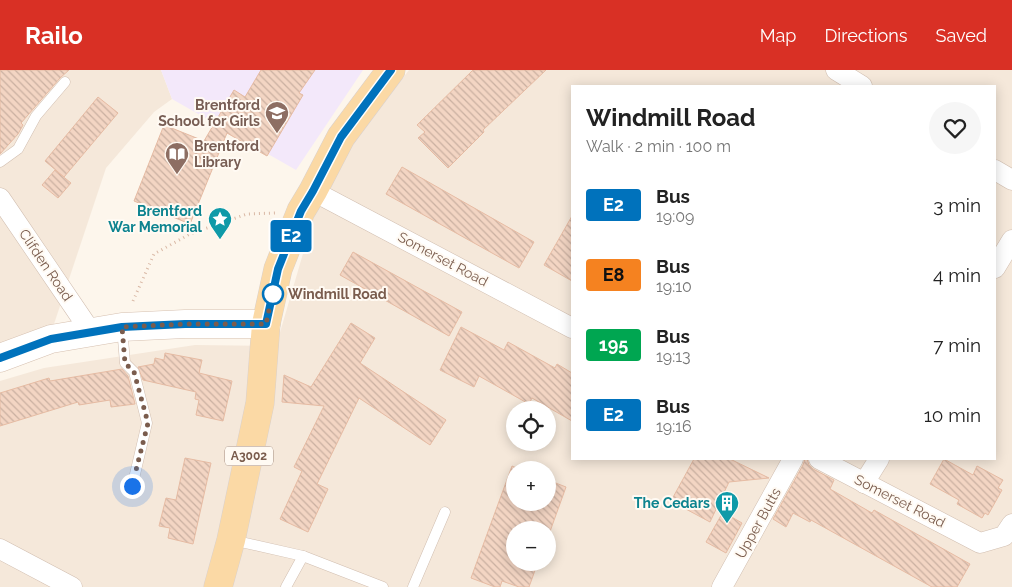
<!DOCTYPE html>
<meta charset="utf-8">
<style>
body{margin:0;font-family:Raleway,sans-serif;background:#f6f6f6;color:#222;height:100vh;display:flex;flex-direction:column;font-size:19px;white-space:nowrap}
*{box-sizing:border-box;margin:0}
p{font-size:16px;color:#767676}
.icon{flex:none;width:28px;height:28px;fill:none;stroke:currentColor;stroke-width:2;stroke-linecap:round;stroke-linejoin:round}
.map{position:relative;flex:1;overflow:hidden}
.side{position:absolute;left:571px;top:15px;width:425px;height:375px;display:flex;flex-direction:column;background:#fff;border-radius:0px;box-shadow:0 2px 12px #0003}
.side>*{flex:none}
.badge{padding:0 10px;border-radius:4px;font-size:18px;line-height:32px}
.controls{position:absolute;left:506px;top:331px;display:grid;gap:10px}
.controls a{display:grid;place-items:center;width:50px;height:50px;border-radius:50%;background:#fff;box-shadow:0 2px 12px #0003;font-size:25px}
.you{position:absolute;width:25px;height:25px;margin:-12px;border:4px solid #fff;border-radius:50%;background:#1a73e8;box-shadow:0 0 0 8px #1a73e833}
.map>.badge{position:absolute;translate:-50% -50%;box-shadow:0 0 0 2px #fff}
.round{display:grid;place-items:center;flex:none;width:52px;height:52px;border-radius:26px;background:#f6f6f6}
.overview{display:flex;align-items:center;justify-content:space-between;height:85px;padding:0 15px}
h1{font-size:24px;font-weight:700;line-height:38px}
ul{padding:0;list-style:none}
li{display:flex;align-items:center;gap:15px;height:70px;padding:0 15px}
li div{flex:1}
li b{display:block;font-size:19px}
li em{font-style:normal}
li .badge{min-width:55px;font-weight:700;text-align:center}
header{display:flex;align-items:center;gap:30px;box-sizing:border-box;height:70px;padding:0 25px;background:#d93025;color:#fff}
header strong{font-size:24px}
nav{display:flex;gap:28px;margin-inline-start:auto;font-size:18px}
.map>svg:first-child{display:block}
.residential{fill:#f5e8da;fill-rule:evenodd}
.education{fill:#f3e8fa}
.building{fill:url(#building-back-hatch);stroke:#e6bba3}
.lines{fill:none;stroke-linecap:round;stroke-linejoin:round}
.service-casing{stroke:#d1beb0;stroke-width:11}
.minor-casing{stroke:#d1beb0;stroke-width:21}
.secondary-casing{stroke:#d6c0b0;stroke-width:29}
.primary-casing{stroke:#dad1cd;stroke-width:29}
.path{stroke:#d9b8a5;stroke-width:3;stroke-dasharray:1 4;stroke-linecap:butt}
.service{stroke:#fff;stroke-width:10}
.minor{stroke:#fff;stroke-width:20}
.secondary{stroke:#fff;stroke-width:28}
.primary{stroke:#fbd9a5;stroke-width:28}
.line-casing{stroke:#fff;stroke-width:11}
.line{stroke:#0072bc;stroke-width:8}
.walk{stroke:#7a5c4d;stroke-width:5;stroke-dasharray:0 9}
.stop-dot{fill:#fff;stroke:#0072bc;stroke-width:2.5}
.labels{text-anchor:middle;dominant-baseline:central;stroke-width:4;stroke-linejoin:round;paint-order:stroke}
.shield{fill:#fffaf3;stroke:#a28b7f;stroke-width:1}
.shield-label{font-size:12px;font-weight:bold;fill:#7a5c4d}
.education-label{font-size:14px;font-weight:bold;fill:#785e54;stroke:#fffaf3;text-anchor:end}
.culture-label{font-size:14px;font-weight:bold;fill:#0d838f;stroke:#fffaf3;text-anchor:end}
.street-label{font-size:14px;fill:#7a5c4d;stroke:#fffaf3}
.stop-label{font-size:14px;font-weight:bold;fill:#7a5c4d;stroke:#fffaf3;text-anchor:start}
</style>
<header>
<strong>Railo</strong>
<nav><a>Map</a><a>Directions</a><a>Saved</a></nav>
</header>
<div class="map">
<svg width="1012" height="517" viewBox="0 0 1012 517">
<defs>
<pattern id="building-back-hatch" width="6" height="6" patternUnits="userSpaceOnUse" patternTransform="scale(1.25)"><rect width="6" height="6" fill="#f3d5c3"/><path d="M-1 5l2 2M0 0l6 6M5-1l2 2" fill="none" stroke="#cab0a1"/></pattern>
</defs>
<rect width="100%" height="100%" fill="#fdf6ec"/>
<g class="residential">
<path d="M0 0H161L172 29 154 42 106 98 54 254 0 275Z"/>
<path d="M409 0H1012V517H0V311L44 298 195 275 276 276 314 146 353 73ZM572 16H995V389H572ZM515 340H548V372H515ZM515 400H548V432H515ZM515 460H548V492H515Z"/>
</g>
<path class="education" d="M161 0H363L296 100 172 29Z"/>
<g class="building">
<path d="M0 0H69L60 8 21 53 23 55 18 64 0 84Z"/>
<path d="M261 0H315L299 23 303 25 267 86 227 63 190 154 134 131 164 55 204 71 234 20 245 27Z"/>
<path d="M473 0H546L483 60 484 62 448 98 418 68 425 62 417 55Z"/>
<path d="M98 27 118 43 64 107 45 91Z"/>
<path d="M402 97 534 172 519 198 386 124Z"/>
<path d="M55 100 71 113 58 128 42 115Z"/>
<path d="M572 146V211L544 195Z"/>
<path d="M353 182 462 242 449 266 340 205Z"/>
<path d="M351 253 375 268 360 293 446 350 430 375 359 328 317 414 328 419 308 462 280 449 302 401 294 397 324 336 282 332 284 305 311 317Z"/>
<path d="M461 257 504 280 508 272 555 298 557 294 572 303V351L532 328 529 334 479 306 474 317 440 300Z"/>
<path d="M165 283 202 290 199 303 232 311 223 351 196 345 199 330 195 329 196 322 143 310 138 297 154 294 155 288 164 290Z"/>
<path d="M122 299 128 306 135 334 111 337 110 330 79 335 78 332 0 356V323L49 308 50 311Z"/>
<path d="M185 388 211 393 193 474 168 468 170 458 159 456 166 428 176 430Z"/>
<path d="M694 389H730L769 408 729 412 710 452 671 431Z"/>
<path d="M805 389H807L809 395 813 399 834 410 830 419 872 443 874 440 970 494 957 517H932L811 450 810 452 793 443 786 457 773 449 803 395Z"/>
<path d="M944 389 973 405 977 396 1003 410 998 418 1002 420 988 445 985 443 982 448 957 434 959 430 930 414Z"/>
<path d="M512 396 521 400H515V432H548V410L566 417 548 467V460H515V492H538L529 517H519L502 511 500 517H495L471 508Z"/>
<path d="M723 442 742 453 726 483 706 472Z"/>
</g>
<g class="lines">
<g class="service-casing">
<g id="service">
<path d="M0 92 18 79 36 46 65 12"/>
<path d="M122 257 125 293 134 302 147 353 132 417"/>
<path d="M232 470 303 486 383 517"/>
<path d="M286 517 303 486"/>
<path d="M413 517 445 442"/>
</g>
</g>
<g class="minor-casing">
<g id="minor">
<path d="M836 0 862 16"/>
<path d="M995 100 1012 110"/>
<path d="M313 121 572 258"/>
<path d="M0 128 91 262"/>
<path d="M995 198 1012 170"/>
<path d="M819 389 980 473 1004 466 1012 454"/>
<path d="M864 413 879 389"/>
<path d="M0 479 72 517"/>
<path d="M722 517 793 389"/>
</g>
</g>
<g class="secondary-casing">
<path id="secondary" d="M0 288 51 269 122 257 185 254H266"/>
</g>
<g class="primary-casing">
<path id="primary" d="M218 517 231 470 260 333 266 254 278 199 301 141 313 121 341 67 391 0"/>
</g>
<path class="path" d="M133 231 154 184 190 164 247 144 275 143"/>
<use href="#service" class="service"/>
<use href="#minor" class="minor"/>
<use href="#secondary" class="secondary"/>
<use href="#primary" class="primary"/>
</g>
<g class="lines">
<g class="line-casing">
<path id="line" d="M0 288 51 269 122 257 185 254H266L278 199 301 141 313 121 341 67 391 0"/>
</g>
<use href="#line" class="line"/>
<path class="walk" d="M132 416 148 353 134 302 125 293 122 257 185 254H266L274 217 273 224"/>
</g>
<defs>
<g id="school-pin" transform="scale(1.25)"><path d="M0 17L-7.5 6A9.5 9.5 0 1 1 7.5 6Z" fill="#8d6e63" stroke="#fffaf3"/><path d="M0-5L7-2L0 1L-7-2ZM-4 1L0 2.5L4 1V4Q0 6-4 4Z" fill="#fff"/></g>
<g id="library-pin" transform="scale(1.25)"><path d="M0 17L-7.5 6A9.5 9.5 0 1 1 7.5 6Z" fill="#8d6e63" stroke="#fffaf3"/><path d="M-6-4Q-3-5.5-.7-3.5V5Q-3 3-6 4ZM6-4Q3-5.5 .7-3.5V5Q3 3 6 4Z" fill="#fff"/></g>
<g id="sight-pin" transform="scale(1.25)"><path d="M0 17L-7.5 6A9.5 9.5 0 1 1 7.5 6Z" fill="#0f9aa8" stroke="#fffaf3"/><path d="M0-6L1.8-2.2L6-1.7L2.9 1.2L3.7 5.4L0 3.3L-3.7 5.4L-2.9 1.2L-6-1.7L-1.8-2.2Z" fill="#fff"/></g>
<g id="building-pin" transform="scale(1.25)"><path d="M0 17L-7.5 6A9.5 9.5 0 1 1 7.5 6Z" fill="#0f9aa8" stroke="#fffaf3"/><path d="M-4-6H4V6H1V3H-1V6H-4ZM-2.5-4.3h1.7v1.8h-1.7ZM.8-4.3h1.7v1.8H.8ZM-2.5-1h1.7V.8h-1.7ZM.8-1h1.7V.8H.8Z" fill="#fff"/></g>
</defs>
<g fill-rule="evenodd">
<use href="#school-pin" x="277" y="43"/>
<use href="#library-pin" x="177" y="84"/>
<use href="#sight-pin" x="220" y="149"/>
<use href="#building-pin" x="727" y="433"/>
</g>
<circle class="stop-dot" cx="273" cy="224" r="10"/>
<g class="labels">
<rect class="shield" x="225" y="376.5" width="48" height="19" rx="4"/>
<g class="shield-label">
<text x="249" y="386">A3002</text>
</g>
<g class="education-label">
<text x="260" y="35">Brentford<tspan x="260" dy="16">School for Girls</tspan></text>
<text x="194" y="76" text-anchor="start">Brentford<tspan x="194" dy="16">Library</tspan></text>
</g>
<g class="culture-label">
<text x="202" y="141">Brentford<tspan x="202" dy="16">War Memorial</tspan></text>
<text x="710" y="433">The Cedars</text>
</g>
<g class="street-label">
<text transform="translate(443 189) rotate(28)">Somerset Road</text>
<text transform="translate(46 195) rotate(56)">Clifden Road</text>
<text transform="translate(900 431) rotate(27)">Somerset Road</text>
<text transform="translate(758 453) rotate(-61)">Upper Butts</text>
</g>
<g class="stop-label">
<text x="288" y="224">Windmill Road</text>
</g>
</g>
</svg>
<div class="controls">
<a><svg class="icon" aria-label="locate" viewBox="0 0 24 24"><circle cx="12" cy="12" r="6"/><path d="M12 2v4M12 18v4M2 12h4M18 12h4"/></svg></a>
<a>+</a>
<a>−</a>
</div>
<div class="you" style="left:132px;top:416px"></div>
<b class="badge" style="left:291px;top:166px;background:#0072bc;color:#fff">E2</b>
<section class="side">
<div class="overview"><div><h1>Windmill Road</h1><p>Walk · 2 min · 100 m</p></div><a class="round"><svg class="icon" aria-label="heart" viewBox="0 0 24 24"><path d="M12 20l-8-8c-3-5 5-10 8-4 3-6 11-1 8 4z"/></svg></a></div>
<ul>
<li><span class="badge" style="background:#0072bc;color:#fff">E2</span><div><b>Bus</b><p>19:09</p></div><em>3 min</em></li>
<li><span class="badge" style="background:#f58220;color:#111">E8</span><div><b>Bus</b><p>19:10</p></div><em>4 min</em></li>
<li><span class="badge" style="background:#00a651;color:#fff">195</span><div><b>Bus</b><p>19:13</p></div><em>7 min</em></li>
<li><span class="badge" style="background:#0072bc;color:#fff">E2</span><div><b>Bus</b><p>19:16</p></div><em>10 min</em></li>
</ul>
</section>
</div>
